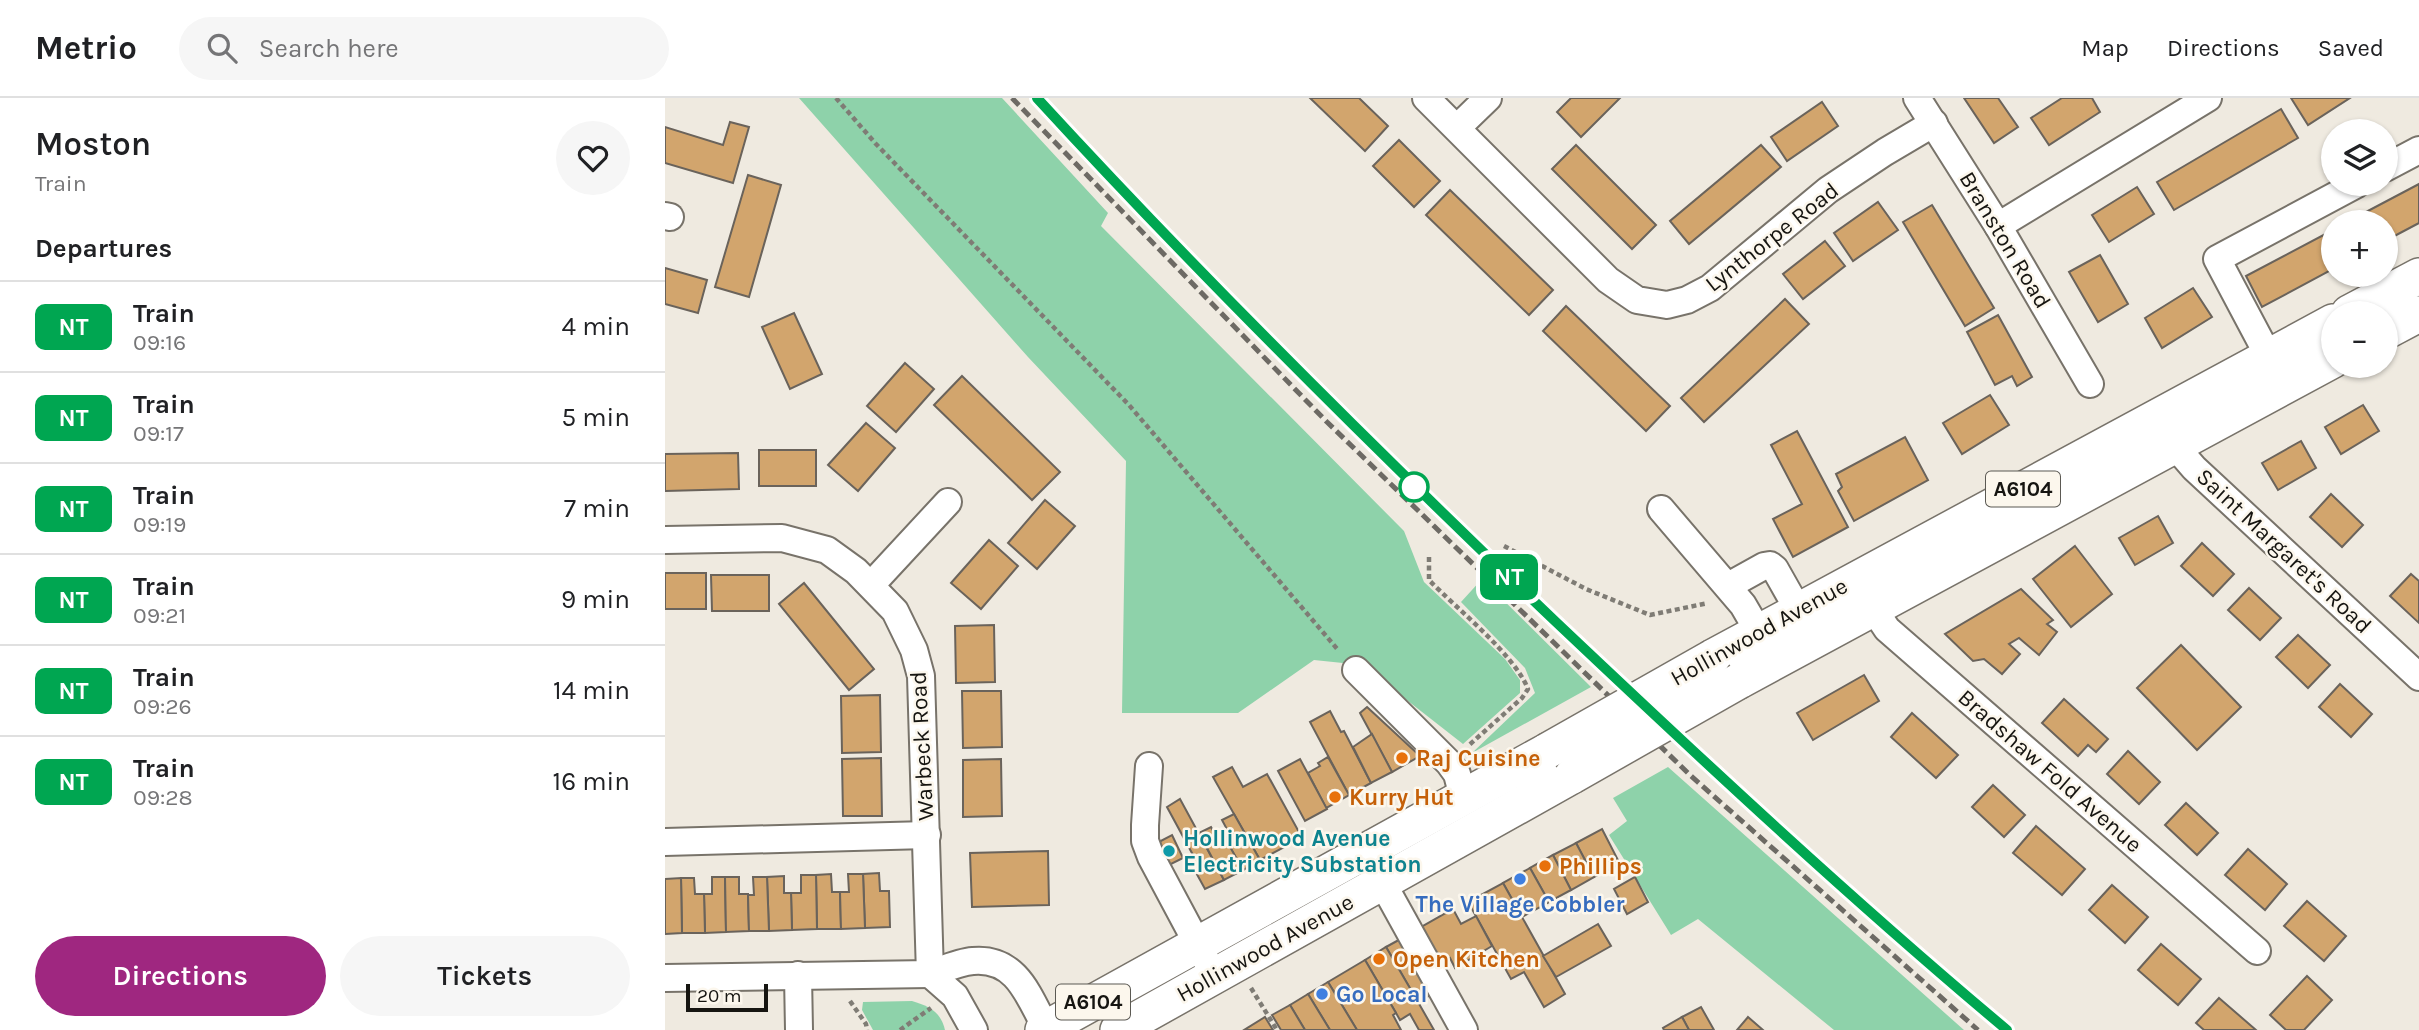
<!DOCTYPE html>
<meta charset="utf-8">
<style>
body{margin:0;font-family:Karla,sans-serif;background:#f6f6f6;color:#202124;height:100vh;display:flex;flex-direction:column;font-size:26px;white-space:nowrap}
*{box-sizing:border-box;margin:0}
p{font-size:23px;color:#757577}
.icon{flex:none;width:38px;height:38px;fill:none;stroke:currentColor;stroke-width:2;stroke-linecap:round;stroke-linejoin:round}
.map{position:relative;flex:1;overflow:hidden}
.details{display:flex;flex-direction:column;background:#fff;width:665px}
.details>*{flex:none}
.badge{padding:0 14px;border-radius:10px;font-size:24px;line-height:46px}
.buttons{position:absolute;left:1656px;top:21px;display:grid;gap:14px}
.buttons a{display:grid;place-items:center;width:77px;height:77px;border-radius:50%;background:#fff;box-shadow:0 2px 5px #0004;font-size:35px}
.scale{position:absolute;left:21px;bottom:18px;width:82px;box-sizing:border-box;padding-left:7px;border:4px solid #161511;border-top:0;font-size:19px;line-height:24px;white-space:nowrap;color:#161511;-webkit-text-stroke:5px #fcf7ed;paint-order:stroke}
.map>.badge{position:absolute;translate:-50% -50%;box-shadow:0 0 0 4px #fff}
h2{padding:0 35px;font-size:26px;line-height:63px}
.round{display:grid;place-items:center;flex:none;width:74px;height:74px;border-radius:37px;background:#f6f6f6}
.head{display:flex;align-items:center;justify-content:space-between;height:119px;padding:0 35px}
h1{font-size:33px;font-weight:600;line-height:52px}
.button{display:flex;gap:14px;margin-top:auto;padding:14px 35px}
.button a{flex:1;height:80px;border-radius:42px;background:#9f2780;color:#fff;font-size:28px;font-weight:600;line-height:80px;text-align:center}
.button a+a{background:#f6f6f6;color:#202124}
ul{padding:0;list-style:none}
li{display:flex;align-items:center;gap:21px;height:91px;padding:0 35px;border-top:2px solid #e0e0e0}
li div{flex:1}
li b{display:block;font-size:26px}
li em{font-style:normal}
li .badge{min-width:77px;font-weight:700;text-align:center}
header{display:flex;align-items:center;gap:42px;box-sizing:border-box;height:98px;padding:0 35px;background:#fff;border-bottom:2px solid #e0e0e0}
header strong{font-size:33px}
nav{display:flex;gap:38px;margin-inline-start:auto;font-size:24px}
.search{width:490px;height:63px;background:#f6f6f6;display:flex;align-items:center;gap:18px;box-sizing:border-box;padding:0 24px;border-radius:38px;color:#757577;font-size:26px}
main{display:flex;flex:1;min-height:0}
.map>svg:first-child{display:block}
.green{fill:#8ed2aa}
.building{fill:#d2a56d;stroke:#6a635b;stroke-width:2}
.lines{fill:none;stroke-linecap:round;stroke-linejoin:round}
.minor-casing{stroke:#78736a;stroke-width:30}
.major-casing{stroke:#78736a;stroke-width:38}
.path{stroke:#7f7c75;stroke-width:4.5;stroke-dasharray:5 3.5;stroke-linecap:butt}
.minor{stroke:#fff;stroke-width:26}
.major{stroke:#fff;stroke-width:35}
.rail{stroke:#6d6a64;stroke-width:5;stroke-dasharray:10 5;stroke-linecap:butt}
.major-bridge-casing{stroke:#78736a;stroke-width:38;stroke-linecap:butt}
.major-bridge{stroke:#fff;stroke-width:35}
.line-casing{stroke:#fff;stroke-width:16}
.line{stroke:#00a651;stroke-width:10}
.stop-dot{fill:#fff;stroke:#00a651;stroke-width:3.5}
.food-dot{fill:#e8710a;stroke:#fcf7ed;stroke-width:2.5}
.culture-dot{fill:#0f9aa8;stroke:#fcf7ed;stroke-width:2.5}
.shop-dot{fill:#3f7fe0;stroke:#fcf7ed;stroke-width:2.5}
.labels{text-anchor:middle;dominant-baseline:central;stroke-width:5;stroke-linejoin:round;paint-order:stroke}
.shield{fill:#fcf7ed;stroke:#5b5953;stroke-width:2}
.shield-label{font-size:21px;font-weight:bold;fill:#161511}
.street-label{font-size:23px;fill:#161511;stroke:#fcf7ed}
.food-label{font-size:23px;font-weight:bold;fill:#c56008;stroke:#fcf7ed;text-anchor:start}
.culture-label{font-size:23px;font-weight:bold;fill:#0d838f;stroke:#fcf7ed;text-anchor:start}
.shop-label{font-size:23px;font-weight:bold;fill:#366cbe;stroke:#fcf7ed}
</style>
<header>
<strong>Metrio</strong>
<div class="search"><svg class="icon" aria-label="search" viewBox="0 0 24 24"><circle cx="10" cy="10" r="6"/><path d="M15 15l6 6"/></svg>Search here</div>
<nav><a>Map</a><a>Directions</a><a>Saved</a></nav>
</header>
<main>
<section class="details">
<div class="head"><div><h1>Moston</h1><p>Train</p></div><a class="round"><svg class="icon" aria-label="heart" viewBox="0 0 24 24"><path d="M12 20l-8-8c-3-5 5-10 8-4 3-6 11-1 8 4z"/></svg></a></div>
<h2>Departures</h2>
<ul>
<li><span class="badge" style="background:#00a651;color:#fff">NT</span><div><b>Train</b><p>09:16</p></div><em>4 min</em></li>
<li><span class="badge" style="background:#00a651;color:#fff">NT</span><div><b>Train</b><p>09:17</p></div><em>5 min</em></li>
<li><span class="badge" style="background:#00a651;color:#fff">NT</span><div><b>Train</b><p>09:19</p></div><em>7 min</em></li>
<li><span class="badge" style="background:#00a651;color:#fff">NT</span><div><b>Train</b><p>09:21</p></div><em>9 min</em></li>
<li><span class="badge" style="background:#00a651;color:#fff">NT</span><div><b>Train</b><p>09:26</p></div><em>14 min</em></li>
<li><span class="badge" style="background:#00a651;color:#fff">NT</span><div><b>Train</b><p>09:28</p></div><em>16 min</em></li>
</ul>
<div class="button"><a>Directions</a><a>Tickets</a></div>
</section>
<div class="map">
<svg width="1754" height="932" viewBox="0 0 1754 932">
<rect width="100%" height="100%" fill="#efeae0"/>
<g class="green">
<path d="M134 0H337L443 115 436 128 739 433 759 484 840 561 855 582V595L798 646 697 567 649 562 573 615H457L461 363 363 259Z"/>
<path d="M817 481 926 589 807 655 870 595 860 570 796 504Z"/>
<path d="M1003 669 1299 932H1169L1033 821 1006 837 944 737 962 723 948 700Z"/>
<path d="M247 903C264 908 276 914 280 932H208L197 912 198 904Z"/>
</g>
<g class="building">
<path d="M645 0H694L723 28 700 53Z"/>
<path d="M906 0H955L916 39 892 14Z"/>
<path d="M1299 0H1333L1353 29 1329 45Z"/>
<path d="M1397 0H1427L1435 14 1384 47 1366 20Z"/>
<path d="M1626 0H1685L1643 27Z"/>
<path d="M1157 4 1173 28 1122 63 1106 39Z"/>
<path d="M1616 11 1633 40 1509 112 1492 84Z"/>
<path d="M65 24 84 29 68 85 0 65V29L58 47Z"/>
<path d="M734 42 775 83 749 109 708 68Z"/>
<path d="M911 47 991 127 967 151 887 71Z"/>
<path d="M1096 47 1116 69 1024 146 1005 123Z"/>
<path d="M83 77 116 87 84 199 50 189Z"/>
<path d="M1754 86V125L1720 143V124H1682Z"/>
<path d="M1472 89 1489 116 1444 144 1427 117Z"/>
<path d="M785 92 888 192 864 217 761 117Z"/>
<path d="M1213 104 1233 132 1188 163 1169 135Z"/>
<path d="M1267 107 1329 210 1300 228 1238 124Z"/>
<path d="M1668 132V171L1597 209 1581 178Z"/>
<path d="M1160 143 1180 168 1138 201 1118 176Z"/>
<path d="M1435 157 1463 206 1433 224 1404 174Z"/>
<path d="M0 170 42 182 33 215 0 206Z"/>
<path d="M1528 190 1547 219 1497 250 1480 220Z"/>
<path d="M1120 201 1144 226 1039 324 1016 300Z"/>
<path d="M901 208 1005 308 981 333 878 233Z"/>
<path d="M129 215 157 276 125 291 97 229Z"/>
<path d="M1333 217 1367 279 1352 288 1347 278 1330 287 1302 234Z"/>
<path d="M240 265 269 291 231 334 202 308Z"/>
<path d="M297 278 395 374 367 402 269 307Z"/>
<path d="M1325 297 1344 327 1297 356 1278 325Z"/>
<path d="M1698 307 1714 333 1676 356 1660 329Z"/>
<path d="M201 325 230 350 193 393 163 367Z"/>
<path d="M1132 333 1183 429 1128 459 1108 421 1137 406 1106 347Z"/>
<path d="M1240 339 1263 382 1189 423 1173 393 1177 389 1171 376Z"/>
<path d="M1636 343 1651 370 1613 392 1597 365Z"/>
<rect x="94" y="352" width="57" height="36"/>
<path d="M73 355 74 391 0 393V356Z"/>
<path d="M1666 396 1698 427 1677 449 1645 419Z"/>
<path d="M380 402 410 428 372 471 343 445Z"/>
<path d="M1493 418 1508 445 1470 467 1454 440Z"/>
<path d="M324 442 353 468 316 511 286 485Z"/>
<path d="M1537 445 1569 476 1548 498 1516 468Z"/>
<path d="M1410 448 1447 496 1406 529 1368 481Z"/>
<rect x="0" y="475" width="41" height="36"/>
<path d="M1746 476 1754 483V525L1725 498Z"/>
<path d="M46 477H104V513H47Z"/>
<path d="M139 485 209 571 184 592 114 506Z"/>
<path d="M1584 490 1616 520 1595 542 1563 512Z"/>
<path d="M1356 491 1388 522 1382 526 1392 534 1374 557 1354 540 1344 546 1355 556 1337 576 1319 561 1308 563 1280 536Z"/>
<path d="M329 527 330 584 291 585 290 528Z"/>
<path d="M1633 537 1665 567 1643 590 1611 559Z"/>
<path d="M1516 547 1576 609 1532 652 1472 590Z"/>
<path d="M1199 577 1214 603 1148 642 1132 615Z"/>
<path d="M1675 586 1707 616 1686 639 1654 609Z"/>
<path d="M297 593H336L337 649 298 650Z"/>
<path d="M215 597 216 654 177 655 176 598Z"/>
<path d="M1399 601 1443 641 1431 654 1423 647 1413 658 1377 625Z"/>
<path d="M702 609 755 658 727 674 695 615Z"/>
<path d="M665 613 676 634 679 633 706 685 684 697 645 624Z"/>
<path d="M1247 615 1293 657 1271 680 1226 639Z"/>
<path d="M707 636 727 674 706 685 688 649Z"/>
<path d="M1463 653 1495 684 1474 706 1442 676Z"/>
<path d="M663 659 684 697 661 710 643 675 655 668 653 665Z"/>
<path d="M216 660 217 718H178L177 661Z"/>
<path d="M336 661 337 718 298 719V662Z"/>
<path d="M635 661 662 711 640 723 613 673Z"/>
<path d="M567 669 578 689 602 676 634 734 627 738 625 746 595 762 548 679Z"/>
<path d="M1328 687 1360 717 1339 739 1307 709Z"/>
<path d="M515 701 559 782 540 791 523 760 528 757 502 709Z"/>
<path d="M1521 705 1553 735 1532 757 1500 727Z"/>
<path d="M569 716 595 762 578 772 560 740 565 737 557 722Z"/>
<path d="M1371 728 1420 771 1397 797 1348 755Z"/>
<path d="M546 729 553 743 560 740 578 772 559 782 534 735Z"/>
<path d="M937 731 955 766 929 779 911 745Z"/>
<path d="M507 737 518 760 502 768 490 746Z"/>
<path d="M911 745 929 779 906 792 888 757Z"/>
<path d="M1583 751 1622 786 1600 812 1560 777Z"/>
<path d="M383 753 384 807 307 809 305 755Z"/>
<path d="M888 757 906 792 884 804 865 770Z"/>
<path d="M865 770 884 804 857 819 838 785Z"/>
<path d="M214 775 215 793H224L225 829 200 830 198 776Z"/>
<path d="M166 776 167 794H175L176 831H152L151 777Z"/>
<path d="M183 776H198L200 830 176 831 175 794H184Z"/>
<path d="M136 777H151L152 831 127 832 126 795H136Z"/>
<path d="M119 778V795H126L127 832 104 833 102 779Z"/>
<path d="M47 779H60L61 834 40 835 39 796H47Z"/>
<path d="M60 779H74V796H83L84 833 61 834Z"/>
<path d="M88 779H102L104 833H84L83 797H89Z"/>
<path d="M970 779 983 804 962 816 949 791Z"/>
<path d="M16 780H29L30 796H39L40 835H17Z"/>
<path d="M16 780 17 835 0 836V781Z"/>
<path d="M838 785 900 896 879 909 859 874 846 881 803 804Z"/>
<path d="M1447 787 1483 819 1460 845 1424 812Z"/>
<path d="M1642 803 1681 838 1659 863 1619 828Z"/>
<path d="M788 811 796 826 811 818 827 848 790 870 785 860 771 868 751 832Z"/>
<path d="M933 826 946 848 891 879 878 858Z"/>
<path d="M741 838 767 896 753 904 721 849Z"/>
<path d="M1496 846 1536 881 1513 907 1473 872Z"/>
<path d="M721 849 753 904 769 932H754L745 916 735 922 731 915 700 862Z"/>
<path d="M700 862 731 915 728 917 736 932H692L663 884Z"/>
<path d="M1642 878 1667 902 1639 932H1621L1605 917Z"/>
<path d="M663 884 692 932H665L643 896Z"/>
<path d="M643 896 665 932H640L625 907Z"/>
<path d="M1554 900 1591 932H1539L1531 925Z"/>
<path d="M625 907 640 932H616L607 917Z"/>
<path d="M1036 909 1049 932H1024L1017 919Z"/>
<path d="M600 919 608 932H579Z"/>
<path d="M1017 919 1024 932H999L998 930Z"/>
<path d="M1083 919 1098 932H1072Z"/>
</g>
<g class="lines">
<g class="minor-casing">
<g id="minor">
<path d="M761 0 943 182 972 202 1002 207 1022 202 1045 190 1163 92 1220 54 1269 25"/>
<path d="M1252 0 1333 128 1425 286"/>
<path d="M792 30 823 0"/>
<path d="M1720 70 1754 52"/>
<path d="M0 118 5 119"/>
<path d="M1333 128 1543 0"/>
<path d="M1604 259 1552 161 1692 86"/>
<path d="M1501 331 1510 348 1529 370 1754 579"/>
<path d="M996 411 1078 507 1103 550"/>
<path d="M0 442 117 440 162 452 191 473 230 513 249 552 256 578 265 876"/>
<path d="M206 487 283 404"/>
<path d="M1063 488 1099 468 1105 467 1110 471 1141 526"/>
<path d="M1198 495 1222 531 1592 853"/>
<path d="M691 572 784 665 792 676 798 699"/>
<path d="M484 668 480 727V743L486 759 541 862"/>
<path d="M0 744 262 737"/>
<path d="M717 784 799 932"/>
<path d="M265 876 290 898 309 932"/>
<path d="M133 877 134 932"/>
<path d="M0 880 265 876C279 871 294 864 308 863 352 859 364 899 382 932"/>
</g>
</g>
<g class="major-casing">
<g id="major">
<path d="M1684 215 1754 178"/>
<path d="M1720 234 1754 216"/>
<path d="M1048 559 1668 224"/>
<path d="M1074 583 1668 262"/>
<path d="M378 932 882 653"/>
<path d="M453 932 907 678"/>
</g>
</g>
<g class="path">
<path d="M171 0 211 46 464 307 674 553"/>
<path d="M839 448 921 491 985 517 1043 505"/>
<path d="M764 459V482C792 511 849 556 863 591L857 600 803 648"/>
<path d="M586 890 612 932"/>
<path d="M185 903 201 926 202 932"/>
<path d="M235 932 266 910"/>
</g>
<use href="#minor" class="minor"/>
<use href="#major" class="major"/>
<g class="rail">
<path d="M347 0 662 324 1026 678 1313 932"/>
<path d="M372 0C542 185 719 361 901 533 1045 669 1191 804 1342 932"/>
</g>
<g class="major-bridge-casing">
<g id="major-bridge">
<path d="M882 653 1048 559"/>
<path d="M907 678 1074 583"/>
</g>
</g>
<use href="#major-bridge" class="major-bridge"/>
</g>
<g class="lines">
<g class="line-casing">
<path id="line" d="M372 0C538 181 713 354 891 524 1038 663 1187 802 1342 932"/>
</g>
<use href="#line" class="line"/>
</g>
<circle class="stop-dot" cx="749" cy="389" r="14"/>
<g class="food-dot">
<circle cx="737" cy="660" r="7"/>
<circle cx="670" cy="699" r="7"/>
<circle cx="880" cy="768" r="7"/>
<circle cx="714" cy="861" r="7"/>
</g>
<circle class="culture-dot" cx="504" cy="753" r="7"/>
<g class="shop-dot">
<circle cx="855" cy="781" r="7"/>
<circle cx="657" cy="896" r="7"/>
</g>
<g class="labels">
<g class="shield">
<rect x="1321" y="373.5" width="74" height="35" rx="5"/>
<rect x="391" y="886.5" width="74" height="35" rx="5"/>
</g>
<g class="shield-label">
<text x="1358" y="391">A6104</text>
<text x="428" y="904">A6104</text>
</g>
<g class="street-label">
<text transform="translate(1107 139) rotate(-38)">Lynthorpe Road</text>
<text transform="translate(1340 142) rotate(59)">Branston Road</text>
<text transform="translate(1619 453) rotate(43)">Saint Margaret's Road</text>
<text transform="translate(1094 534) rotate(-29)">Hollinwood Avenue</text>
<text transform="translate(257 648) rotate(-93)">Warbeck Road</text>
<text transform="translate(1385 673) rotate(41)">Bradshaw Fold Avenue</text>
<text transform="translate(600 850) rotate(-29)">Hollinwood Avenue</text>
</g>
<g class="food-label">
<text x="751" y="660">Raj Cuisine</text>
<text x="684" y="699">Kurry Hut</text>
<text x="894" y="768">Phillips</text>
<text x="728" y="861">Open Kitchen</text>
</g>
<g class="culture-label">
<text x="518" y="740">Hollinwood Avenue<tspan x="518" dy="26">Electricity Substation</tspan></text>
</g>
<g class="shop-label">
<text x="855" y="806">The Village Cobbler</text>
<text x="671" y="896" text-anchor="start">Go Local</text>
</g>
</g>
</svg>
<div class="buttons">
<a><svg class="icon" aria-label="layers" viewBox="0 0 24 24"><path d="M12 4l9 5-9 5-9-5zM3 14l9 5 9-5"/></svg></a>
<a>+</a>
<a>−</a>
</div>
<div class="scale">20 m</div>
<b class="badge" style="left:844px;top:479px;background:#00a651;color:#fff">NT</b>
</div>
</main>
